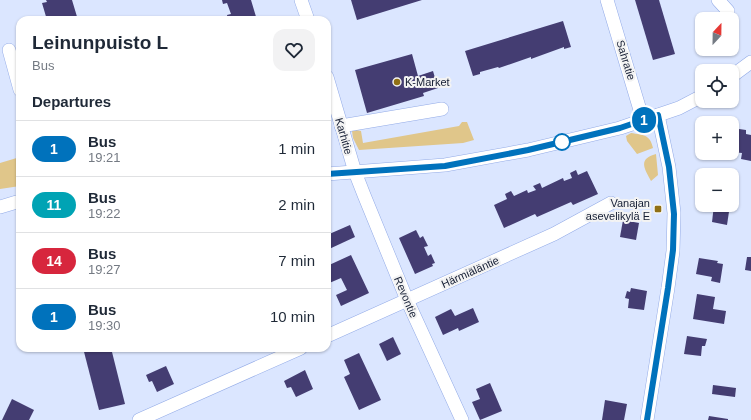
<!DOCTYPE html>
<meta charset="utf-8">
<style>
body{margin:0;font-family:Arial,sans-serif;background:#f2f2f3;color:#1f2937;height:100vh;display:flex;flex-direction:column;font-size:15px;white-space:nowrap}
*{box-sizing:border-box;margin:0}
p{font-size:13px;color:#747a83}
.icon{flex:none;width:22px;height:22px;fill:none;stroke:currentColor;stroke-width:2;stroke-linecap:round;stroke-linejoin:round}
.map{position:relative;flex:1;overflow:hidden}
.drawer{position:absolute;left:16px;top:16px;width:315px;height:336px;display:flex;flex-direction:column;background:#fff;border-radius:12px;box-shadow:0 1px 3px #0004}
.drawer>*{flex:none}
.badge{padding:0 8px;border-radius:13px;font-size:14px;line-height:26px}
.needle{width:26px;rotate:22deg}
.fabs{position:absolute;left:695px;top:12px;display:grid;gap:8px}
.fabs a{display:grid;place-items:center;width:44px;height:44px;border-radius:8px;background:#fff;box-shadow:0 1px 3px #0004;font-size:20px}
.map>.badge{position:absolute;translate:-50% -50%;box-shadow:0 0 0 2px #fff}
h2{padding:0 16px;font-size:15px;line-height:36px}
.round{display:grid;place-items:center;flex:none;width:42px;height:42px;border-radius:12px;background:#f2f2f3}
.head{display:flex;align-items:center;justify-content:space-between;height:68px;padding:0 16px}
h1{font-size:19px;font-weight:700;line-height:30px}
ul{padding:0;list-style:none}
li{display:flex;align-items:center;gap:12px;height:56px;padding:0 16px;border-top:1px solid #e0e1e3}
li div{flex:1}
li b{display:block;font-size:15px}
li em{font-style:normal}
li .badge{min-width:44px;font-weight:700;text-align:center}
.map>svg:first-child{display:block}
.green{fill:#e0c68a}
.building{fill:#443d72}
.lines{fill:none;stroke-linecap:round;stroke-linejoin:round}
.minor-casing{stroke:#93abe7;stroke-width:14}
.minor{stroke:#fff;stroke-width:13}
.line-casing{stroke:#fff;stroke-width:9}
.line{stroke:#0072bc;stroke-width:6}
.poi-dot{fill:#907015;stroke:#f3f3f3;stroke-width:1.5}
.stop-dot{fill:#fff;stroke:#0072bc;stroke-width:2}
.labels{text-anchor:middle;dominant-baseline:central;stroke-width:4;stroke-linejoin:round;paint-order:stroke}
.street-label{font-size:11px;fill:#141d33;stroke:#f3f3f3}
.poi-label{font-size:11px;fill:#141d33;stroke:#f3f3f3;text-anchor:start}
</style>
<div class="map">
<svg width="751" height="420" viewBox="0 0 751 420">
<rect width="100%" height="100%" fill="#dbe6ff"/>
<g class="green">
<path d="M462 122H467L474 140 463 143 359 150 353 138 352 131 356 130 361 131 363 143 459 126Z"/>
<path d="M631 133C643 135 650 134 653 148L637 154 627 141 626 136Z"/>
<path d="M656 154 658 175 651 181C644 168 638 159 656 154Z"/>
<path d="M20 157V186L0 189V163Z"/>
</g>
<g class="building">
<path d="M46 0H72L78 20H47L42 3 47 2Z"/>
<path d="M222 0H251L257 20H228L227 15 231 14 227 3 223 4Z"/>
<path d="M351 0H422L357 20Z"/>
<path d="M635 0H659L675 54 653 60Z"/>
<path d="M563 21 571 47 564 49V47L531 59V57L499 68 498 67 480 72V74L473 76 465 51Z"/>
<path d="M412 54 418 76 433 71 438 88 423 93 424 96 367 113 355 70Z"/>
<path d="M732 128 746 130V134L751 135V161L741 159 742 153 732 152Z"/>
<path d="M576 170 578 175 587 171 598 194 573 205 571 202 537 217 535 214 504 228 494 205 507 199 505 194 511 191 514 196 527 190 528 193 536 190 533 186 540 183 542 188 563 178 564 181 572 178 570 173Z"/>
<path d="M714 205H730L727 225 712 222Z"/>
<path d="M623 220 639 223 636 240 620 237Z"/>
<path d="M350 225 355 237 327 250V235Z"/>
<path d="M416 230 420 238 423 236 428 246 424 247 428 256 431 254 435 263 432 264 433 266 415 274 399 238Z"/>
<path d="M351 255 369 293 341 306 336 295 347 290 341 278 327 284V266Z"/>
<path d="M747 257H751V271L745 270Z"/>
<path d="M699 258 718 261 717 263 723 264 720 283 711 281 712 277 696 274Z"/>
<path d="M631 288 647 291 644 310 628 308 629 299 625 298 627 291 630 292Z"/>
<path d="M697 294 715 297 713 309 726 311 724 324 693 319Z"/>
<path d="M473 308 479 322 459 331 458 328 443 335 435 317 451 309 455 316Z"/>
<path d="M687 336 707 339 705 346H702L701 356 684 354Z"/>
<path d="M393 337 401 354 387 361 379 344Z"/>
<path d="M83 348H111L125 404 99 410Z"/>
<path d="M359 353 381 400 359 410 344 377 350 374 344 360Z"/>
<path d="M166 366 174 384 157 392 152 381 149 382 146 375Z"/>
<path d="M305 370 313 389 296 397 291 387 287 388 284 381Z"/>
<path d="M490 383 502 411 480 420 472 402 480 399 476 389Z"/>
<path d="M713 385 736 388 735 397 712 394Z"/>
<path d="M12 399 34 410 29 420H2Z"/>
<path d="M605 400 627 404 624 420H602Z"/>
<path d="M709 416 728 419V420H708Z"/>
</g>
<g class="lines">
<g class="minor-casing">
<g id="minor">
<path d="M301 0 308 20"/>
<path d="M607 0 643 120"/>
<path d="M718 0 728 11"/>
<path d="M9 50 20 90"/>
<path d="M732 76 751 62"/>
<path d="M327 77 355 172 364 195 407 300 462 420"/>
<path d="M341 126 442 109"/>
<path d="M327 174 445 165 528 150 620 128 679 108 702 96"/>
<path d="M0 207 20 201"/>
<path d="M327 336 554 234 611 203"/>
<path d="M139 420 301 348"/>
<path d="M647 420 668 288 673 251 674 213 669 167 658 115"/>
</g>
</g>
<use href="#minor" class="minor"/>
</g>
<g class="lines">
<g class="line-casing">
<path id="line" d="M327 174 445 166 528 150 620 128 658 115 669 167 674 214 673 250 668 288 647 420"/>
</g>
<use href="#line" class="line"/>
</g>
<g class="poi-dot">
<circle cx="397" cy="82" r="4"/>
<rect x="654" y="205" width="8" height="8" rx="2"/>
</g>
<circle class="stop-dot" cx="562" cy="142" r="8"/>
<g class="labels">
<g class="street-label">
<text transform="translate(626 60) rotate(73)">Sahratie</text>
<text transform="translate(344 136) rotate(74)">Karhitie</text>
<text transform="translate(470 272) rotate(-24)">Härmiäläntie</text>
<text transform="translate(406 297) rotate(67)">Revontie</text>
</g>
<g class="poi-label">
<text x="405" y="82">K-Market</text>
<text x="650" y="203" text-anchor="end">Vanajan<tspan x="650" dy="13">asevelikylä E</tspan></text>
</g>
</g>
</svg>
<div class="fabs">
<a><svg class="needle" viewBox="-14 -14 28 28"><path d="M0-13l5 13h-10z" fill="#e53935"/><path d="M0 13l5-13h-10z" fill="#747a83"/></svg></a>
<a><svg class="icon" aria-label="locate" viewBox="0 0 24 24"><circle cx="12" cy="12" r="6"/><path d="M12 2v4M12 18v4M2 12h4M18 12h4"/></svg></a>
<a>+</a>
<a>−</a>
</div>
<b class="badge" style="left:644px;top:120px;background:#0072bc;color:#fff">1</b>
<section class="drawer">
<div class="head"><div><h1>Leinunpuisto L</h1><p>Bus</p></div><a class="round"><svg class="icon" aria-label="heart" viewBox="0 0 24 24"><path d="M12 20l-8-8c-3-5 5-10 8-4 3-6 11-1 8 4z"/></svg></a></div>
<h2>Departures</h2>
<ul>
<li><span class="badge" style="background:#0072bc;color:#fff">1</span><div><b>Bus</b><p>19:21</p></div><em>1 min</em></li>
<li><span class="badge" style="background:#00a3b4;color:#fff">11</span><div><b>Bus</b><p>19:22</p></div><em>2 min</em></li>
<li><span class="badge" style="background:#d7263d;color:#fff">14</span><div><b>Bus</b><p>19:27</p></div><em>7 min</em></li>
<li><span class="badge" style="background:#0072bc;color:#fff">1</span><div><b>Bus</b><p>19:30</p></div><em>10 min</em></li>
</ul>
</section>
</div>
